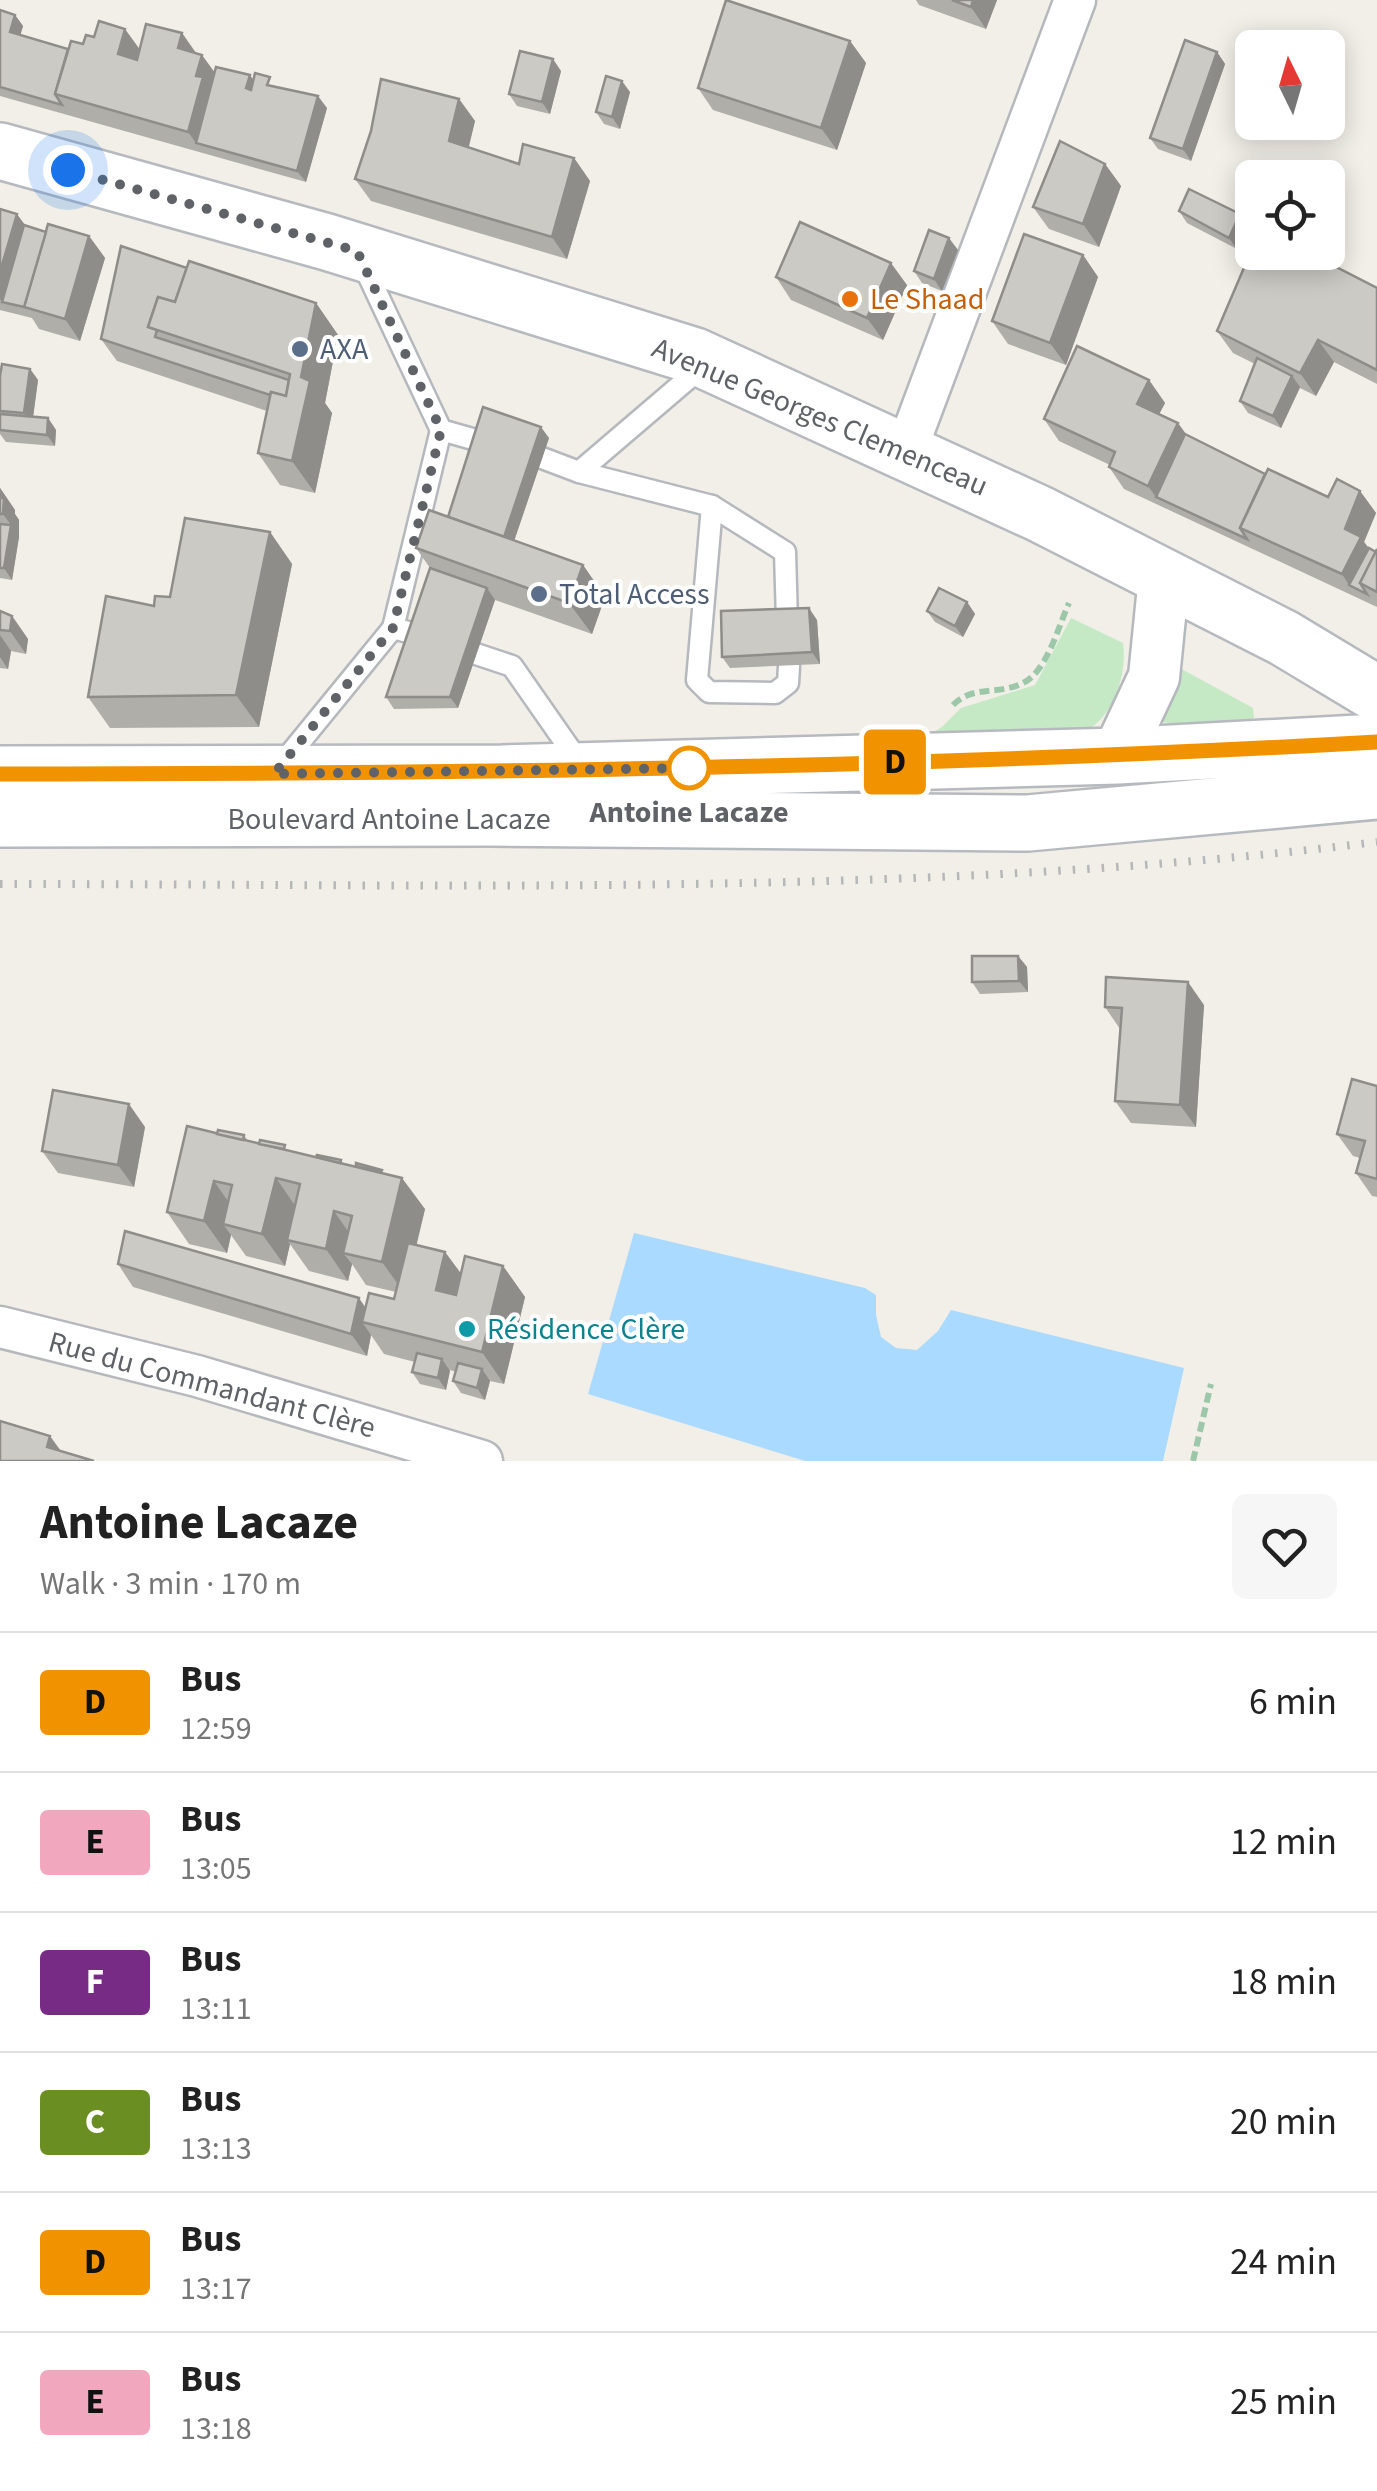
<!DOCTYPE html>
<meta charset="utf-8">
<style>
body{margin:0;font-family:"Source Sans 3",sans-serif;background:#f6f6f6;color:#222;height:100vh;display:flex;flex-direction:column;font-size:38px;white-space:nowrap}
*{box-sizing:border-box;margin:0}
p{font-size:32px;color:#767676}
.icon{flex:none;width:55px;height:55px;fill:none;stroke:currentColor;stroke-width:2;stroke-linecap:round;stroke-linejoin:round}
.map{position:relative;height:1461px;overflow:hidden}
.drawer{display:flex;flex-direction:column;background:#fff;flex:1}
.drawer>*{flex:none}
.badge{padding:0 20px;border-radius:8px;font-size:35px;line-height:65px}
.needle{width:65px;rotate:355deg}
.buttons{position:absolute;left:1235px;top:30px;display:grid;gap:20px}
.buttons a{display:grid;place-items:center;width:110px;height:110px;border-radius:15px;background:#fff;box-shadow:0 5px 25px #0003;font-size:50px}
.you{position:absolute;width:50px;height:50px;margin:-25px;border:8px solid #fff;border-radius:50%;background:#1a73e8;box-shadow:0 0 0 15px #1a73e833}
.map>.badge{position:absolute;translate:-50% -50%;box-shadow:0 0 0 5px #fff}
.round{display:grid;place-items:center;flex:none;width:105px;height:105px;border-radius:15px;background:#f6f6f6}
.summary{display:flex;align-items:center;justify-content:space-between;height:170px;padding:0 40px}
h1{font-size:48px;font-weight:700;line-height:75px}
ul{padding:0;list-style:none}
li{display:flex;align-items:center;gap:30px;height:140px;padding:0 40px;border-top:2px solid #e0e0e0}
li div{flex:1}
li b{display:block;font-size:38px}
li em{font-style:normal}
li .badge{min-width:110px;font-weight:700;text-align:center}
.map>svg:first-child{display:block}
.green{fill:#c5e8c5}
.water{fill:#aadaff}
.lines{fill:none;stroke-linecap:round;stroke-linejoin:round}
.service-casing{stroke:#b5b8bc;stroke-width:25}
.minor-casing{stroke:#b5b8bc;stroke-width:45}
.tertiary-casing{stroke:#b5b8bc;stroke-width:55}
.secondary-casing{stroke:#b6babf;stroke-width:60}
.path{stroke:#9cc7a9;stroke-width:6;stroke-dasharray:10 5;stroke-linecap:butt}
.service{stroke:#fff;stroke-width:20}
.minor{stroke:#fff;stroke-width:40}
.tertiary{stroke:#fff;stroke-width:50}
.secondary{stroke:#fff;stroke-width:55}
.rail{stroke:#b6b7b8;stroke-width:8;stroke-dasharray:2.5 12;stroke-linecap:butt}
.wall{fill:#afaea9}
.shaded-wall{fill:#8f8d8a}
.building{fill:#cccac5;stroke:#8f8d8a;stroke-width:2.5}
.line-casing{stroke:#fff;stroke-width:22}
.line{stroke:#f19200;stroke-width:15}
.walk{stroke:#5f6368;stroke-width:10;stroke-dasharray:0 18}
.food-dot{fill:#e8710a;stroke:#fff;stroke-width:4}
.service-dot{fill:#5c6f8a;stroke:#fff;stroke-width:4}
.stop-dot{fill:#fff;stroke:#f19200;stroke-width:5}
.culture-dot{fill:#0f9aa8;stroke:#fff;stroke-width:4}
.labels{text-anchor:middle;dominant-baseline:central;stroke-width:8;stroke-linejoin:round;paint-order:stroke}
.food-label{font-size:30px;fill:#c56008;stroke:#fff;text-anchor:start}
.service-label{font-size:30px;fill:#4e5e75;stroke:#fff;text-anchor:start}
.street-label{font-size:30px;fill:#5f6368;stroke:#fff}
.stop-label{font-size:30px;font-weight:bold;fill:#5f6368;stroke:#fff}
.culture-label{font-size:30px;fill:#0d838f;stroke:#fff;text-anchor:start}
</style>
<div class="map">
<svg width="1377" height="1461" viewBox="0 0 1377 1461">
<rect width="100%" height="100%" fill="#f1efe8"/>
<g class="green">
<path d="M1071 618 1123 643C1127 671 1116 710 1092 727 1069 741 947 741 914 743L942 727 961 708 1035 685Z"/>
<path d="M1176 666 1253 708 1254 718 1196 728 1163 722 1162 710Z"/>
</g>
<path class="water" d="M634 1233 865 1288 876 1295V1315L881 1337 896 1348 917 1350 938 1331 951 1310 1184 1368 1163 1461H805L588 1394Z"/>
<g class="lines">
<g class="service-casing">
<g id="service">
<path d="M362 262 441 430 483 442"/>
<path d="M542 458 579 472 703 366"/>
<path d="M579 472 712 506 785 552 787 621"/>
<path d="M712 506 697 680 709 692 775 693 788 683 789 666"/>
<path d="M393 628 441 430"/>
<path d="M476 654 512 666 581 765"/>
<path d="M281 765 393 628 419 635"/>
</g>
</g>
<g class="minor-casing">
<g id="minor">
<path d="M906 451 1075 0"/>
<path d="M0 1327 197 1376 482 1461"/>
</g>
</g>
<g class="tertiary-casing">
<path id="tertiary" d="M1117 756 1154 677 1164 577"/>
</g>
<g class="secondary-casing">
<g id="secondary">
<path d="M0 151 327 242 695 356 1040 514 1284 638 1377 694"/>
<path d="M0 774 502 773 1117 756 1377 742"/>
<path d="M0 819 490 818 1028 823 1377 791"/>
</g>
</g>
<g class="path">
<path d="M953 705C973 685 997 695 1021 684 1047 673 1058 627 1069 603"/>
<path d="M1193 1461 1211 1384"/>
</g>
<use href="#service" class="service"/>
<use href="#minor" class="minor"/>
<use href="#tertiary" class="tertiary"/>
<use href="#secondary" class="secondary"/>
<path class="rail" d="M0 884C459 884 921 898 1377 842"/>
</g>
<g class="wall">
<path d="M916 0H997L986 29 919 5Z"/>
<path d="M0 10 15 15 23 26 20 35 68 49 83 44 139 49 182 33 197 54 215 73 253 80 277 87 327 108 306 182 0 96Z"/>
<path d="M850 41 866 63 837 150 713 110 698 88Z"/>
<path d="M1217 52 1225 64 1191 161 1158 149 1150 138Z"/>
<path d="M561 71 550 114 517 106 509 94Z"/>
<path d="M630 92 620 129 604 124 596 112Z"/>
<path d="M459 99 475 121 468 147 519 164 574 158 590 181 567 259 371 201 355 179Z"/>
<path d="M1105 164 1121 186 1099 247 1049 229 1033 207Z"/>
<path d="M0 209 25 225 46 232 89 236 105 258 80 341 39 329 32 318 0 310Z"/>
<path d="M1179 211 1240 214 1248 226 1237 249 1187 223Z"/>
<path d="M958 250 942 291 922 283 914 271Z"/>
<path d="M1252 252H1310L1377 288V384L1334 362 1316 396 1300 388 1281 428 1248 413 1240 401 1255 364 1233 353 1217 331Z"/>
<path d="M1083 255 1098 277 1066 365 1008 344 992 321Z"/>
<path d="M187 268 316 303 338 335 325 403 332 413 315 493 280 485 258 453 267 411 117 361 101 339Z"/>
<path d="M776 277 907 285 883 340 791 300Z"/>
<path d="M30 369 38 380 33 417 48 418 56 430 55 446 6 442 0 434V376Z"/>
<path d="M1149 380 1165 403 1159 414 1185 434 1265 474 1328 497 1360 491 1376 513 1364 542 1369 548 1376 552 1377 549V607L1124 489 1109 467 1110 465 1059 441 1044 419Z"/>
<path d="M549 438 514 541 583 565 605 597 592 634 495 600 458 708 394 709 386 697 430 568 416 548 448 517Z"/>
<path d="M0 488 15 510V514L19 520V537L12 580 0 578Z"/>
<path d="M270 532 292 564 259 727 110 728 88 697 154 606Z"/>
<path d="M967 602 975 614 963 637 935 622 927 611Z"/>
<path d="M0 611 12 616 28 639 26 654 11 651 8 669 0 668Z"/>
<path d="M817 620 820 664 730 668 722 657Z"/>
<path d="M1018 956 1027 967 1028 992 980 994 972 982Z"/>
<path d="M1204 1005 1196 1127 1131 1123 1115 1101 1120 1029 1105 1007Z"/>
<path d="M1377 1086V1197L1372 1196 1356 1173 1360 1158 1353 1156 1337 1134Z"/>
<path d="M145 1127 134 1187 58 1173 42 1151Z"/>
<path d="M217 1134 244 1135 248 1141 316 1157 341 1160 343 1163 425 1209 416 1245 445 1252 461 1274 503 1266 525 1297 504 1384 490 1381 485 1400 461 1393 453 1381 456 1372 450 1370 446 1390 420 1384 412 1372 415 1362 384 1354 371 1335 367 1356 133 1287 118 1264 365 1307 394 1299 396 1292 366 1285 352 1264 348 1281 309 1271 290 1244 285 1266 246 1256 231 1235 227 1253 189 1244 167 1212Z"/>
</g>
<g class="shaded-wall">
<path d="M973 0H997L986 29 971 7Z"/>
<path d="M15 15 23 26 18 44 10 32Z"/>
<path d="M125 29 141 51 134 76 118 54Z"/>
<path d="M182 33 197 55 178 48Z"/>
<path d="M850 41 866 63 837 150 821 128Z"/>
<path d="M1217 52 1225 64 1191 161 1183 149Z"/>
<path d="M202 55 218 77 196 143 188 132 196 76Z"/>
<path d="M553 59 561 71 550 114 542 102Z"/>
<path d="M250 75 258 87 255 100 246 88Z"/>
<path d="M622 81 630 92 620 129 612 117Z"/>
<path d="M318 96 327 108 306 182 297 171Z"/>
<path d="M459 99 475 121 465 163 449 141Z"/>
<path d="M574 158 590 181 567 259 552 237Z"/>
<path d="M1105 164 1121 186 1099 247 1083 224Z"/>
<path d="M17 214 33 236 2 302 0 299V272Z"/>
<path d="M1240 214 1248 226 1237 249 1229 238Z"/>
<path d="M89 236 105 258 80 341 65 319Z"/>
<path d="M949 238 958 250 942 291 934 279Z"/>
<path d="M1083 255 1098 277 1066 365 1050 343Z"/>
<path d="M891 263 907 285 883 340 867 318Z"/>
<path d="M316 303 338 335 325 403 332 413 315 493 292 461 301 377Z"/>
<path d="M1318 340 1334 362 1316 396 1300 373Z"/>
<path d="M30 369 38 380 32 425 24 413Z"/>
<path d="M1292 376 1300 387 1281 428 1273 416Z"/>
<path d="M1149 380 1165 403 1153 426 1137 404Z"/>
<path d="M48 418 56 430 55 446 47 435Z"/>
<path d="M1178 423 1194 445 1156 497 1148 486Z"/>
<path d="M541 427 549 438 507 562 499 551Z"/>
<path d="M0 488 15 510V514L19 520V537L12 580 4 568 11 525 3 514 0 500Z"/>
<path d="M1360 491 1376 513 1364 542 1377 560 1349 585 1342 574 1345 529Z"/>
<path d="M270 532 292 564 259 727 236 695Z"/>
<path d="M583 565 605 597 592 634 569 603Z"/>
<path d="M487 588 495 600 458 708 450 697Z"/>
<path d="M967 602 975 614 963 637 955 626Z"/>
<path d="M809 608 817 620 820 664 812 652Z"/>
<path d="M12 616 28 639 26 654 10 631Z"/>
<path d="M0 635 11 651 8 669 0 657Z"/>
<path d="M1018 956 1027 967 1028 992 1019 981Z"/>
<path d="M1188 982 1204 1005 1196 1127 1180 1105Z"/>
<path d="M129 1104 145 1127 134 1187 118 1165Z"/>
<path d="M276 1178 298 1210 287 1240 290 1244 285 1266 262 1234Z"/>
<path d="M402 1178 425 1209 405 1294 382 1262Z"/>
<path d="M214 1181 236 1213 223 1224 231 1235 227 1253 204 1221Z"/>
<path d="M334 1211 356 1243 343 1253 352 1264 348 1281 326 1249Z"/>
<path d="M445 1252 468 1283 458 1322 436 1290Z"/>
<path d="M503 1266 525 1297 504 1384 482 1352Z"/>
<path d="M359 1298 374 1320 362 1322 371 1335 367 1356 351 1334Z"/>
<path d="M442 1359 450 1371 446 1390 438 1378Z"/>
<path d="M482 1369 490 1381 485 1400 477 1388Z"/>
<path d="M50 1436 66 1458 47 1447Z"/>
</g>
<g class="building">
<path d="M726 0 850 41 821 128 698 88Z"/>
<path d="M952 0H973L971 7Z"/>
<path d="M0 10 15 15 10 32 68 49 55 94 62 105 0 87Z"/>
<path d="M99 21 125 29 118 54 137 60 146 24 182 33 178 48 202 55 196 76 203 77 188 132 55 94 71 41 83 44 86 35 94 37Z"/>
<path d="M1185 40 1217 52 1183 149 1150 138Z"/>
<path d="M520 51 553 59 542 102 509 94Z"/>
<path d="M216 67 250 75 246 88 251 90 255 73 270 77 267 85 318 96 297 171 196 143Z"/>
<path d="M606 76 622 81 612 117 596 112Z"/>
<path d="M381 79 459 99 449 141 519 164 523 144 574 158 552 237 355 179 371 131Z"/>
<path d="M1060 141 1105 164 1083 224 1033 207Z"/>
<path d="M1189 189 1240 214 1229 238 1179 211Z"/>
<path d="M0 209 17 214 0 272Z"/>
<path d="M800 222 891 263 867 318 776 277Z"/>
<path d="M48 224 89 236 65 319 24 307Z"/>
<path d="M24 225 46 232 24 307 2 302Z"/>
<path d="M929 230 949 238 934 279 914 271Z"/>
<path d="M1024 234 1083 255 1050 343 992 321Z"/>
<path d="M121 246 187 268 175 302 158 297 148 327 157 330 155 337 289 380 286 396 271 392 270 395 101 339Z"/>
<path d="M1252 249V252H1307L1377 288V370L1318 340 1300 373 1217 331Z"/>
<path d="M189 261 316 303 301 377 310 381 292 461 258 453 271 392 286 396 290 374 148 327 158 297 175 302Z"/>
<path d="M1077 346 1149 380 1137 404 1178 423 1148 486 1109 467 1115 452 1044 419Z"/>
<path d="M1257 358 1292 376 1273 416 1240 401Z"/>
<path d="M2 364 30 369 24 413 0 411V376Z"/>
<path d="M483 407 541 427 504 537 448 517Z"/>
<path d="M0 414 48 418 47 435 0 430Z"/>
<path d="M1185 434 1265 474 1240 528 1247 539 1156 497Z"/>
<path d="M1268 469 1328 497 1337 479 1360 491 1345 529 1361 537 1342 574 1240 528Z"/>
<path d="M0 498H4L3 514H0Z"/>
<path d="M429 510 583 565 569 603 416 548Z"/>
<path d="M185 518 270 532 236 695 88 697 106 596 154 606 155 596 170 597Z"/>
<path d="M0 524 11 525 4 568H0Z"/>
<path d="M1369 548 1376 552 1360 583 1367 594 1349 585Z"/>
<path d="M1377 549V592L1360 583Z"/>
<path d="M430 568 487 588 450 697H386Z"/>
<path d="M939 588 967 602 955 626 927 611Z"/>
<path d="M809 608 812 652 722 657 721 611Z"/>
<path d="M0 611 12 616 10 631 0 630Z"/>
<path d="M972 956H1018L1019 981 972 982Z"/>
<path d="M1106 977 1188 982 1180 1105 1115 1101 1122 1008 1105 1007Z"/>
<path d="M1352 1079 1377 1086V1179L1356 1173 1365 1141 1337 1134Z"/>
<path d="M53 1090 129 1104 118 1165 42 1151Z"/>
<path d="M187 1126 402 1178 382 1262 343 1253 352 1216 334 1211 326 1249 287 1240 300 1184 276 1178 262 1234 223 1224 232 1185 214 1181 204 1221 167 1212Z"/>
<path d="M218 1130 244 1135 243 1140 217 1134Z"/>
<path d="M260 1140 285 1145 284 1149 259 1144Z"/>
<path d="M317 1155 341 1160 340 1163 316 1157Z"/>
<path d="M356 1163 382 1170 381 1172 356 1166Z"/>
<path d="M125 1231 359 1298 351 1334 118 1264Z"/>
<path d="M408 1243 445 1252 436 1290 456 1295 465 1256 503 1266 482 1352 362 1322 369 1293 394 1299Z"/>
<path d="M417 1353 442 1359 438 1378 412 1372Z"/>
<path d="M458 1363 482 1369 477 1388 453 1381Z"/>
<path d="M0 1421 50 1436 47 1447 94 1461H0Z"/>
</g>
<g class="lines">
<g class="line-casing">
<path id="line" d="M0 774C459 774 918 768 1377 742"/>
</g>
<use href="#line" class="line"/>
<path class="walk" d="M68 170 357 251 441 430 393 628 274 774 689 768"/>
</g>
<circle class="food-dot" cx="850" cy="299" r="10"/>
<g class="service-dot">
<circle cx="300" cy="349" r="10"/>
<circle cx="539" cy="594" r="10"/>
</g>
<circle class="stop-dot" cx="689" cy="768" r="20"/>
<circle class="culture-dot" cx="467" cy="1329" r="10"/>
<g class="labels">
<g class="food-label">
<text x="870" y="299">Le Shaad</text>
</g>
<g class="service-label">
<text x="320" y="349">AXA</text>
<text x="559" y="594">Total Access</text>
</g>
<g class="street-label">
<text transform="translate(820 417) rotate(23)">Avenue Georges Clemenceau</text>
<text x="389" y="819">Boulevard Antoine Lacaze</text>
<text transform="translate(212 1385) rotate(15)">Rue du Commandant Clère</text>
</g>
<g class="stop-label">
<text x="689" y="812">Antoine Lacaze</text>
</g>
<g class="culture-label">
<text x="487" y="1329">Résidence Clère</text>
</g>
</g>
</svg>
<div class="buttons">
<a><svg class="needle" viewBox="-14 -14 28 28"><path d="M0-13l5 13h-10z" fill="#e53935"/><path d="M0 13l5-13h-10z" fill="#767676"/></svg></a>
<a><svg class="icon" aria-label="locate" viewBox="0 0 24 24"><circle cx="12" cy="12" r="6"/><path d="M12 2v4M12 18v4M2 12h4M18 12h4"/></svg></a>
</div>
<div class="you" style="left:68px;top:170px"></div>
<b class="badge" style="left:895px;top:762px;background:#f19200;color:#111">D</b>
</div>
<section class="drawer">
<div class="summary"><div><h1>Antoine Lacaze</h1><p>Walk · 3 min · 170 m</p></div><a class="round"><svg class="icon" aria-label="heart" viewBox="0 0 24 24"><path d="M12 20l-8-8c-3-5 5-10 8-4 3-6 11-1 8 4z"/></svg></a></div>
<ul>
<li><span class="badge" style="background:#f19200;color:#111">D</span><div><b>Bus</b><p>12:59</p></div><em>6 min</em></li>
<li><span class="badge" style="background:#f1a7be;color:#111">E</span><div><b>Bus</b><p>13:05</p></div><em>12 min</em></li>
<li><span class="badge" style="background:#772b85;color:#fff">F</span><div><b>Bus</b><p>13:11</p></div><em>18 min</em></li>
<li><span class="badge" style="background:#6b8e23;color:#fff">C</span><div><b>Bus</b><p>13:13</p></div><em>20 min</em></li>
<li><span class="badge" style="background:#f19200;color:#111">D</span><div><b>Bus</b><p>13:17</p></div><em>24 min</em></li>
<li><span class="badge" style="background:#f1a7be;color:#111">E</span><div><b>Bus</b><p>13:18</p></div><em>25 min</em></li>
</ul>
</section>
